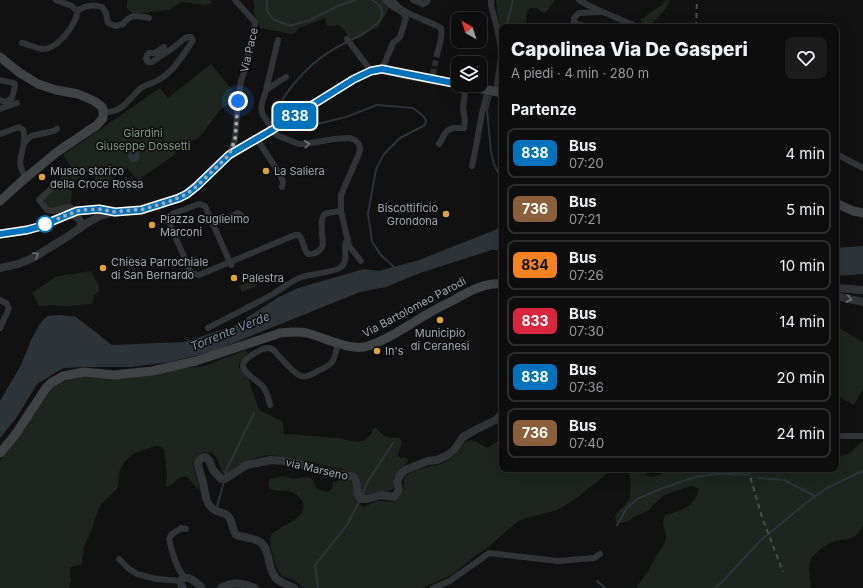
<!DOCTYPE html>
<html lang="it">
<meta charset="utf-8">
<style>
body{margin:0;font-family:Inter,sans-serif;background:#1b1b1c;color:#f1f3f6;height:100vh;display:flex;flex-direction:column;font-size:15px;white-space:nowrap}
*{box-sizing:border-box;margin:0}
p{font-size:13px;color:#9a9c9e}
.icon{flex:none;width:22px;height:22px;fill:none;stroke:currentColor;stroke-width:2;stroke-linecap:round;stroke-linejoin:round}
.map{position:relative;flex:1;overflow:hidden}
.details{position:absolute;left:499px;top:24px;width:340px;height:448px;display:flex;flex-direction:column;background:#0d0d0e;border-radius:8px;box-shadow:0 4px 16px #0002,0 0 0 1px #2d2d2e}
.details>*{flex:none}
.badge{padding:0 8px;border-radius:6px;font-size:14px;line-height:26px}
.needle{width:26px;rotate:321deg}
.buttons{position:absolute;left:451px;top:12px;display:grid;gap:8px}
.buttons a{display:grid;place-items:center;width:36px;height:36px;border-radius:8px;background:#0d0d0e;box-shadow:0 4px 16px #0002,0 0 0 1px #2d2d2e;font-size:20px}
.you{position:absolute;width:20px;height:20px;margin:-10px;border:3px solid #fff;border-radius:50%;background:#1a73e8;box-shadow:0 0 0 6px #1a73e833}
.map>.badge{position:absolute;translate:-50% -50%;box-shadow:0 0 0 2px #fff}
h2{padding:0 12px;font-size:15px;line-height:36px}
.round{display:grid;place-items:center;flex:none;width:42px;height:42px;border-radius:8px;background:#1b1b1c}
.head{display:flex;align-items:center;justify-content:space-between;height:68px;padding:0 12px}
h1{font-size:19px;font-weight:800;line-height:30px}
ul{padding:0;list-style:none}
li{display:flex;align-items:center;gap:12px;height:50px;margin:0 8px 6px;padding:0 4px;border:2px solid #2d2d2e;border-radius:8px}
li div{flex:1}
li b{display:block;font-size:15px}
li em{font-style:normal}
li .badge{min-width:44px;font-weight:700;text-align:center}
.map>svg:first-child{display:block}
.green{fill:#1e241e}
.water{fill:#2c3339}
.lines{fill:none;stroke-linecap:round;stroke-linejoin:round}
.stream{stroke:#2c3339;stroke-width:2}
.minor-tunnel{stroke:#2e2f32;stroke-width:6;stroke-dasharray:6 3;stroke-linecap:butt}
.minor{stroke:#323337;stroke-width:6}
.tertiary{stroke:#323337;stroke-width:8}
.secondary{stroke:#414246;stroke-width:9}
.rail{stroke:#4c4d51;stroke-width:2;stroke-dasharray:5 4;stroke-linecap:butt}
.oneway{stroke:#71737a}
.line-casing{stroke:#fff;stroke-width:9}
.line{stroke:#0072bc;stroke-width:6}
.walk{stroke:#a4a8b1;stroke-width:4;stroke-dasharray:0 7.2}
.poi-dot{fill:#dba440;stroke:#0c0c0d;stroke-width:1.5}
.stop-dot{fill:#fff;stroke:#0072bc;stroke-width:2}
.labels{text-anchor:middle;dominant-baseline:central;stroke-width:3;stroke-linejoin:round;paint-order:stroke}
.street-label{font-size:11px;fill:#a4a8b1;stroke:#0c0c0d}
.park-label{font-size:11px;fill:#7d9a7e;stroke:#0c0c0d}
.poi-label{font-size:11px;fill:#a4a8b1;stroke:#0c0c0d;text-anchor:start}
.water-label{font-size:12px;font-style:italic;fill:#7e96a9;stroke:#0c0c0d}
</style>
<div class="map">
<svg width="863" height="588" viewBox="0 0 863 588">
<rect width="100%" height="100%" fill="#111112"/>
<g class="green">
<path d="M128 0H210L212 3 203 5 182 2 169 10 134 14 127 9V2Z"/>
<path d="M253 0H389L388 11 378 27 367 33 359 39H351L349 38C347 34 343 27 338 25 335 25 330 26 327 26L325 18 299 28 296 32 292 34 260 28 254 13V3Z"/>
<path d="M496 0H555L547 11 544 13 540 11 537 8H530L527 11 526 27H502V37L497 11Z"/>
<path d="M665 0H670C666 11 656 20 647 27L643 26 641 23V19L662 5Z"/>
<path d="M211 64 238 97 220 110 199 138 173 148 176 154 138 180 127 168 101 187 89 170 68 186 72 191 71 203 70 207 53 211 39 200 55 185 61 177 71 167 63 155 160 88 168 98Z"/>
<path d="M91 271 99 287V291L94 295 92 304 68 306 50 305 39 306 32 293 55 277 65 275Z"/>
<path d="M254 279 257 286 242 292 239 286Z"/>
<path d="M836 326 863 342V389L854 405 836 395Z"/>
<path d="M246 350 248 353C244 357 238 362 239 368L245 371 248 378 258 407 261 411 281 421 283 423 284 434C302 435 319 436 337 438 345 439 354 443 361 441 368 440 371 434 374 428H376C385 438 386 437 399 438L402 442 398 455 399 457 401 458 405 457 409 460 394 477 393 481 394 488C389 493 385 491 379 492 373 493 368 495 362 496L357 475C342 468 325 466 309 462 295 459 278 454 263 456 251 458 237 467 227 474L222 473C220 466 217 455 210 452 208 452 205 452 203 452 185 461 198 475 200 488L199 489C192 487 190 474 182 477 176 479 172 486 166 487L167 477 164 450C160 445 155 446 150 448 137 451 125 457 120 470 118 476 120 483 117 489L101 504 95 518 93 527 84 547 83 558 81 565 74 566 71 567 70 570 71 581 69 588H0V461L21 432 50 388 61 382 81 377 110 378 204 366Z"/>
<path d="M502 438V469H613L574 500 557 510 520 520 510 528 486 549 475 556 452 575 422 588H302C298 582 294 580 288 578 286 577 283 577 282 576 280 574 277 568 276 565 274 560 269 543 270 538 273 525 321 518 297 495 288 487 277 494 269 488L268 484 270 479 283 476 293 479 308 477 313 480 317 489 327 492 332 489 333 482 346 479 350 481 353 485 355 500 363 507 377 501 393 502C399 497 404 494 404 485 404 482 403 479 406 476 412 469 437 466 446 462 450 460 455 455 458 452 461 449 463 443 468 441 474 438 481 446 487 448Z"/>
<path d="M861 442H863V525L857 535 848 539 834 541 822 548 811 558 809 564V571L811 588H636L649 570 652 563 664 544 666 537 663 523 665 515C681 511 695 507 699 489L692 486 672 492 665 495 654 504 650 510 636 516 630 520 623 523 616 522 615 515 626 504 630 497 631 482 629 475V469H644L646 475 654 477 661 474 668 469H836V458L850 453Z"/>
</g>
<g class="water">
<circle cx="134" cy="156" r="6"/>
<path d="M502 226V250H492L420 273 386 287 360 292 211 352 169 362 131 367H84L63 368 37 384 17 417 0 438V401L21 365 31 340 41 322 47 316 60 315 76 317 112 345 184 342 234 326 279 297 298 288 364 269 379 271 419 260 495 230Z"/>
<path d="M863 246V274L836 276V248Z"/>
</g>
<g class="lines">
<g class="stream">
<path d="M267 0V11L273 19 289 26 310 20 340 5 356 0"/>
<path d="M506 27 513 0"/>
<path d="M351 40C365 33 399 16 372 0"/>
<path d="M491 95 487 110 491 152 494 164 502 181"/>
<path d="M281 122C280 121 278 118 278 116 274 102 307 68 318 60 326 53 337 47 347 42"/>
<path d="M284 125 290 129 326 122 346 117 377 105 413 108 422 115 426 120 425 125 400 138 384 154 376 169 368 214 372 241 380 254 395 268"/>
<path d="M225 477 226 471 254 413"/>
<path d="M759 478 784 480 815 496"/>
<path d="M362 496 368 481 393 443"/>
<path d="M217 507 224 481"/>
<path d="M617 525 627 508 637 499 663 488 695 477 716 474H734L735 475 738 474 747 475"/>
<path d="M597 581 605 588"/>
<path d="M318 588 315 565 347 525 359 502"/>
<path d="M715 588 723 581 761 540 806 503 827 488 858 473 863 471"/>
</g>
<path class="minor-tunnel" d="M433 75 437 54"/>
<g class="minor">
<path d="M56 0 72 6 77 11C84 6 93 4 102 7L106 13 108 23 115 26 123 24C132 13 136 16 149 18"/>
<path d="M393 0C400 14 428 20 441 28 443 36 439 46 437 54"/>
<path d="M413 0 423 4 427 2 428 0"/>
<path d="M491 0V5L497 28 502 52 496 91"/>
<path d="M579 0 582 2 596 9 638 27"/>
<path d="M589 27 576 24 574 23V18L579 13 601 12"/>
<path d="M347 39 371 71"/>
<path d="M22 43C27 44 38 49 43 49 55 50 71 30 75 20 77 17 77 14 77 11"/>
<path d="M382 69 393 43 400 37 406 18 403 13 390 5 385 0"/>
<path d="M286 77 266 90C264 98 259 107 263 115L276 135 299 144H305L334 139 350 138 355 140 359 144 360 150 358 156 341 195V211L349 246 361 261"/>
<path d="M0 80 13 83 15 84V86L12 98 6 102 0 100"/>
<path d="M266 90 278 40"/>
<path d="M0 109 17 103"/>
<path d="M103 113C119 111 122 108 132 97 135 94 137 91 141 88 147 84 154 83 160 79 174 71 183 55 192 42L193 40 191 37H189L185 38 173 48 152 62H148L146 59 147 55 149 53H155L164 47"/>
<path d="M0 134 19 127 23 130C29 147 12 160 26 177"/>
<path d="M257 139 281 176 283 182 282 187"/>
<path d="M24 143 31 136 54 131 57 129"/>
<path d="M439 144C443 138 445 129 454 128 457 128 460 128 464 128L465 120 463 108 466 86"/>
<path d="M836 154 863 168"/>
<path d="M229 155 235 140 238 101 241 81 245 70 254 29 255 22 235 0"/>
<path d="M472 166 475 152 482 113 488 90"/>
<path d="M55 185 39 200 47 210 53 211 70 207 77 211"/>
<path d="M172 214 199 204 205 206 231 265"/>
<path d="M167 217 191 273 199 275 295 235H299C304 241 303 249 308 254 315 254 321 252 323 245 323 239 319 218 325 214 329 212 336 212 341 211"/>
<path d="M214 224 238 213 241 215"/>
<path d="M0 300 6 303 9 308 0 328"/>
<path d="M208 328C230 316 252 306 273 294 283 288 292 280 302 277 311 274 336 272 341 267 351 258 340 247 348 239"/>
<path d="M270 405C269 399 267 393 264 388 259 381 244 374 243 366 243 362 246 359 249 357 254 354 263 347 269 348 273 349 276 352 278 355 284 361 294 374 301 376 306 378 313 374 318 371 335 363 334 361 338 343"/>
<path d="M836 436H863"/>
<path d="M119 559 129 569 137 574 156 579 182 581"/>
<path d="M185 578C176 568 172 552 169 539L171 535 181 528 186 529"/>
<path d="M433 588 450 581 489 553 558 561 594 558 600 554"/>
</g>
<g class="tertiary">
<path d="M71 214C77 217 83 220 80 228"/>
<path d="M0 268 18 264 33 258 70 235 87 223 100 216 114 212"/>
<path d="M836 288 863 290"/>
<path d="M836 296 863 302"/>
<path d="M183 588C181 585 180 584 181 581 186 572 198 584 202 588"/>
<path d="M221 588C233 581 242 583 255 588"/>
<path d="M294 588C288 584 279 583 275 577 267 567 271 550 260 542 253 537 244 538 236 535 232 530 233 523 229 517 225 512 218 513 213 509 205 503 205 491 203 482 201 476 199 470 198 464 198 460 201 457 206 457L209 460 213 470 221 479H225L242 468 247 465 271 460 286 461 300 464 315 469 354 477C359 484 355 492 360 499H367L381 495 394 497C399 492 400 489 397 482L400 475 405 470 428 461 437 460 448 455 454 450 463 437 477 429 496 420 502 414"/>
</g>
<g class="secondary">
<path d="M0 57 20 73 38 84 56 90 78 94 94 101 101 106 103 109V118L97 125 57 152 22 181 0 201"/>
<path d="M461 85 498 92 502 93"/>
<path d="M836 203 853 211 863 213"/>
<path d="M0 234 27 230 38 227 77 211 99 209 115 212 141 210 168 202 179 198 187 194 197 185 229 155 278 126 354 79 371 71 382 69 402 74 458 84"/>
<path d="M0 453 15 435 46 388 51 383 63 376 84 372 114 375 152 371 196 361 280 333C289 332 298 331 307 333 323 337 352 352 368 346 384 341 398 332 411 324 425 315 439 307 454 300 468 292 485 282 502 284"/>
</g>
<g class="rail">
<path d="M696 27 697 0"/>
<path d="M748 469 762 517 783 572"/>
</g>
</g>
<defs><path id="oneway-chevron" d="M-2-3.5L2.5 0L-2 3.5" fill="none" stroke-width="1.6" stroke-linecap="round" stroke-linejoin="round"/></defs>
<g class="oneway">
<use href="#oneway-chevron" transform="translate(307 144) rotate(-7)"/>
<use href="#oneway-chevron" transform="translate(36 255) rotate(-30)"/>
<use href="#oneway-chevron" transform="translate(849 299) rotate(13)"/>
</g>
<g class="lines">
<g class="line-casing">
<path id="line" d="M0 234 27 230 38 227 77 211 99 209 115 212 141 210 179 198 187 194 197 186 229 155 272 130 354 79 371 71 382 69 458 84"/>
</g>
<use href="#line" class="line"/>
<path class="walk" d="M45 224 77 211 83 210 99 209 115 212 144 209 168 202 187 194 197 186 229 155 235 140 238 101"/>
</g>
<g class="poi-dot">
<circle cx="266" cy="171" r="4"/>
<circle cx="42" cy="177" r="4"/>
<circle cx="446" cy="214" r="4"/>
<circle cx="152" cy="225" r="4"/>
<circle cx="103" cy="268" r="4"/>
<circle cx="234" cy="278" r="4"/>
<circle cx="440" cy="320" r="4"/>
<circle cx="377" cy="351" r="4"/>
</g>
<circle class="stop-dot" cx="45" cy="224" r="8"/>
<g class="labels">
<g class="street-label">
<text transform="translate(249 50) rotate(-77)">Via Pace</text>
<text transform="translate(414 307) rotate(-28)">Via Bartolomeo Parodi</text>
<text transform="translate(317 469) rotate(13)">via Marseno</text>
</g>
<g class="park-label">
<text x="143" y="133">Giardini<tspan x="143" dy="13">Giuseppe Dossetti</tspan></text>
</g>
<g class="poi-label">
<text x="50" y="171">Museo storico<tspan x="50" dy="13">della Croce Rossa</tspan></text>
<text x="274" y="171">La Saliera</text>
<text x="438" y="208" text-anchor="end">Biscottificio<tspan x="438" dy="13">Grondona</tspan></text>
<text x="160" y="219">Piazza Guglielmo<tspan x="160" dy="13">Marconi</tspan></text>
<text x="111" y="262">Chiesa Parrochiale<tspan x="111" dy="13">di San Bernardo</tspan></text>
<text x="242" y="278">Palestra</text>
<text x="440" y="333" text-anchor="middle">Municipio<tspan x="440" dy="13">di Ceranesi</tspan></text>
<text x="385" y="351">In's</text>
</g>
<g class="water-label">
<text transform="translate(230 331) rotate(-22)">Torrente Verde</text>
</g>
</g>
</svg>
<div class="buttons">
<a><svg class="needle" viewBox="-14 -14 28 28"><path d="M0-13l5 13h-10z" fill="#e53935"/><path d="M0 13l5-13h-10z" fill="#9a9c9e"/></svg></a>
<a><svg class="icon" aria-label="layers" viewBox="0 0 24 24"><path d="M12 4l9 5-9 5-9-5zM3 14l9 5 9-5"/></svg></a>
</div>
<div class="you" style="left:238px;top:101px"></div>
<b class="badge" style="left:295px;top:116px;background:#0072bc;color:#fff">838</b>
<section class="details">
<div class="head"><div><h1>Capolinea Via De Gasperi</h1><p>A piedi · 4 min · 280 m</p></div><a class="round"><svg class="icon" aria-label="heart" viewBox="0 0 24 24"><path d="M12 20l-8-8c-3-5 5-10 8-4 3-6 11-1 8 4z"/></svg></a></div>
<h2>Partenze</h2>
<ul>
<li><span class="badge" style="background:#0072bc;color:#fff">838</span><div><b>Bus</b><p>07:20</p></div><em>4 min</em></li>
<li><span class="badge" style="background:#8b5e3c;color:#fff">736</span><div><b>Bus</b><p>07:21</p></div><em>5 min</em></li>
<li><span class="badge" style="background:#f58220;color:#111">834</span><div><b>Bus</b><p>07:26</p></div><em>10 min</em></li>
<li><span class="badge" style="background:#d7263d;color:#fff">833</span><div><b>Bus</b><p>07:30</p></div><em>14 min</em></li>
<li><span class="badge" style="background:#0072bc;color:#fff">838</span><div><b>Bus</b><p>07:36</p></div><em>20 min</em></li>
<li><span class="badge" style="background:#8b5e3c;color:#fff">736</span><div><b>Bus</b><p>07:40</p></div><em>24 min</em></li>
</ul>
</section>
</div>
